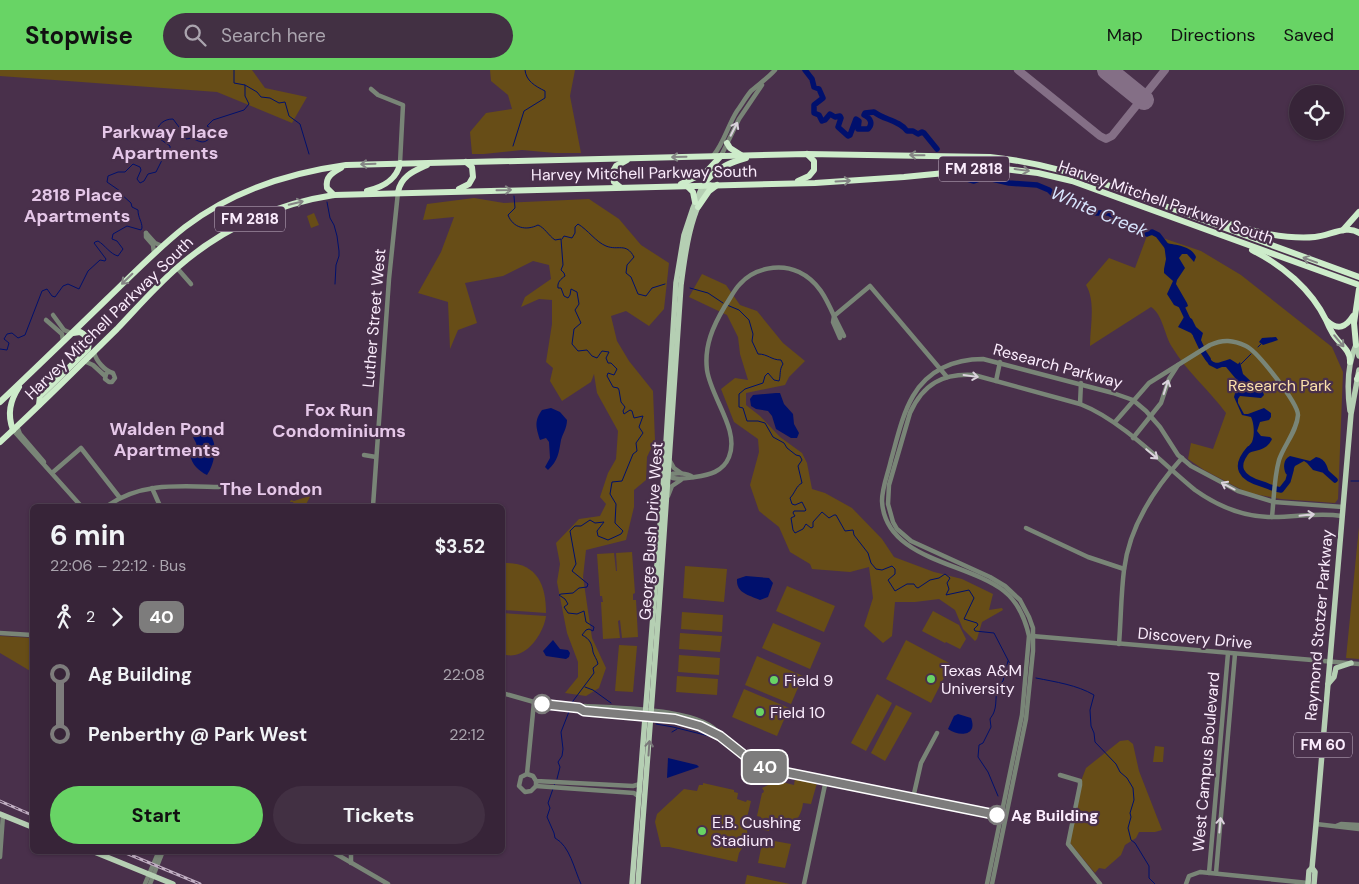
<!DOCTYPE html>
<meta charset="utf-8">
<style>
body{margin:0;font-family:"DM Sans",sans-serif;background:#423043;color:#f1f3f6;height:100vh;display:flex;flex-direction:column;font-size:19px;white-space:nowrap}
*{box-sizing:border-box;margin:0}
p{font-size:16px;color:#aaa4ae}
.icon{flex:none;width:28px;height:28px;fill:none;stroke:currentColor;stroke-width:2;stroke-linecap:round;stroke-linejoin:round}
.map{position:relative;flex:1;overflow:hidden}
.side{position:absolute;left:30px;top:434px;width:475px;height:350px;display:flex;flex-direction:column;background:#372438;border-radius:8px;box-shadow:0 1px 4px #0004,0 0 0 1px #514153}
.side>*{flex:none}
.badge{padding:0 10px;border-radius:8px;font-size:18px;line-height:32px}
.buttons{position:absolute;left:1289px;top:15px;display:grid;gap:10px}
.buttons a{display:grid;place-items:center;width:55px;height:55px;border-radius:50%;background:#372438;box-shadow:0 1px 4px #0004,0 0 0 1px #514153;font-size:25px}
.map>.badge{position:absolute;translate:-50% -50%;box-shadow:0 0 0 2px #fff}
.legs{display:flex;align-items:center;gap:8px;height:55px;padding:0 20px;font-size:16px}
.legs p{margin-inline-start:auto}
.overview{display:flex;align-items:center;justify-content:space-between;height:85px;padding:0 20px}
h1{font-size:28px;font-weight:700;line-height:38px}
.button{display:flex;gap:10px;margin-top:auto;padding:10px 20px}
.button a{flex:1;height:58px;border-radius:30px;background:#68d465;color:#111;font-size:20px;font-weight:700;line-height:58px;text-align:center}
.button a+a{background:#423043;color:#f1f3f6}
ul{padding:0 20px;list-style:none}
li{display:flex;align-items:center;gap:18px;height:60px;font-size:19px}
li i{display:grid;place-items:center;width:8px;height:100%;margin:0 6px;background:currentColor}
li i::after{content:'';width:12px;height:12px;margin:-6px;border:4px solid;border-radius:50%;background:#372438}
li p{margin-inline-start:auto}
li:first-child i{background:linear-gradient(#0000 50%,currentColor 0)}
li:last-child i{background:linear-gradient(currentColor 50%,#0000 0)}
header{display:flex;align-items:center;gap:30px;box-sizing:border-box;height:70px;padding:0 25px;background:#68d465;color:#111}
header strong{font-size:24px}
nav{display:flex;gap:28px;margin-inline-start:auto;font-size:18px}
.search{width:350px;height:45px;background:#423043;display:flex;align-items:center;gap:12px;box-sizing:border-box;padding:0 18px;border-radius:28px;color:#aaa4ae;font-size:19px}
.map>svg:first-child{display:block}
.green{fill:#674d17}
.water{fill:#00106d}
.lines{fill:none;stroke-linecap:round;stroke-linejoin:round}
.stream{stroke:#00106d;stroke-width:1}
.river{stroke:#00106d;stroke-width:5.5}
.taxiway{stroke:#846f86;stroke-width:8}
.runway{stroke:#846f86;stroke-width:20}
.minor{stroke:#798577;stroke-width:4.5}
.major{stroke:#b5cfb3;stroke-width:5.5}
.highway{stroke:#cdecca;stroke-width:6}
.rail-casing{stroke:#c0aec2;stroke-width:3}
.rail{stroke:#49304b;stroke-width:1;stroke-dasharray:4;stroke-linecap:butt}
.oneway{stroke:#dad2dc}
.oneway2{stroke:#848584}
.oneway3{stroke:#7a787a}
.line-1-casing{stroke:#fff;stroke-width:11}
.line-1{stroke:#7d7c7c;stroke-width:8}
.poi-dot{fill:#68d465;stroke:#49304b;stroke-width:2}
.stop-1-dot{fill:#fff;stroke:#7d7c7c;stroke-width:2.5}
.labels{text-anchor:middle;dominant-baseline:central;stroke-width:4.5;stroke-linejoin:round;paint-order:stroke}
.shield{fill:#49304b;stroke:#c6b4c8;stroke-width:1}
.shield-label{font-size:15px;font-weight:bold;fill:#fbecfd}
.street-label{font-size:16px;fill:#fbecfd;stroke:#49304b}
.park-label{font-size:16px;fill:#fce1ac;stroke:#49304b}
.poi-label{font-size:16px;fill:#fbecfd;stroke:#49304b;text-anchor:start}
.stop-label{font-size:16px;font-weight:bold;fill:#fbecfd;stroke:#49304b;text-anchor:start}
.neighbourhood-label{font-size:18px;font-weight:bold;fill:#e5c7e8;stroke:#49304b}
.water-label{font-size:18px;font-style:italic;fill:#d8e5fe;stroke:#49304b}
</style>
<header>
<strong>Stopwise</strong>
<div class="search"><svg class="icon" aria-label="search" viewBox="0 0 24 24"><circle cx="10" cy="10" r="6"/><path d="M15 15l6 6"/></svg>Search here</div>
<nav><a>Map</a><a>Directions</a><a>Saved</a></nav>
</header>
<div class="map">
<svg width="1359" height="814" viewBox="0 0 1359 814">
<rect width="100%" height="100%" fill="#49304b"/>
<g class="green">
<path d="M0 0H252L265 18 307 27 292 53 217 22 0 6Z"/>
<path d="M490 0H575L570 26 581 83H555L522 80 484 84H472L470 62 486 43 512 39 508 25 491 11Z"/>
<path d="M474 128 504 133 589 129 619 149 641 175 669 193 664 239 649 256 626 241 611 246 617 271 629 291 653 321 655 370 647 387 646 410 634 420V437L626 470 586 480 583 507 592 568 606 598 599 618 586 626 565 623 578 607V592L567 563 557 512 560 494 556 473 579 449 600 446 606 434 600 427 608 403 616 389 618 361 597 323 594 304 591 312 562 331 550 311 553 298 546 292 552 254V230L539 229 521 237 525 227 551 209 549 195 533 191 503 206 465 213 477 253 458 260 450 279 448 232 418 223 441 182 454 147 423 150 427 134Z"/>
<path d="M314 143 319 155 311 158 307 146Z"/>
<path d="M1148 163 1201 181 1241 205 1332 277 1343 302 1338 429 1335 433 1281 429 1248 423 1204 400 1188 389 1191 373 1213 379 1226 343C1209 320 1187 302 1172 277 1164 264 1163 245 1151 237L1090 276C1090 257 1096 232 1086 215L1109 188 1135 198Z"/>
<path d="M702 204 726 215 740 235 757 241 783 273 805 291 789 307 785 315 746 323V335L760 346 780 367 802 383 807 393 812 419 825 423 852 438 882 469 894 487 934 502 962 509 993 524 989 540 1002 538 1003 540 982 552 977 569 975 571 963 559 955 540 939 529 915 532H895L892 566 883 573 864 556 873 528 869 497 850 502 812 499 810 494 790 482 779 457 759 441 750 415 759 382 758 369 734 352 721 319 735 308 748 310 740 284 738 267 727 245 689 227Z"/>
<path d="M305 424 310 427 305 436H295L293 432H290L291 430 294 431 306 427Z"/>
<path d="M1359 457V589L1346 588Z"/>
<path d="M632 482 635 523 633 524V530H636L638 567 622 568 620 550 618 551 620 568 603 569 601 532H603L602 526H600L597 484 614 483 616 501H617L616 483Z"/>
<path d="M503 493C536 492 546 513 546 543L503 540Z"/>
<path d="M685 496 727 499 724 532 683 528Z"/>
<path d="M787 516 835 536 824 562 776 541Z"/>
<path d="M933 541 959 555 966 569 960 579 946 572 945 573 922 561Z"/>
<path d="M682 542 723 545 722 562 681 559Z"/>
<path d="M502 543 546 546C544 561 531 582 515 585 511 586 506 585 503 585Z"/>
<path d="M773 553 821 573 810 599 762 578Z"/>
<path d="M680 563 722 566 720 582 679 579Z"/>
<path d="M0 566 32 568V602L0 583Z"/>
<path d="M906 570 951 594 931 633 886 609Z"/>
<path d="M619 575 637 576 633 622 615 621Z"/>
<path d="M679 585 720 588 719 605 678 602Z"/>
<path d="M757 586 803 606 791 634 745 615Z"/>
<path d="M677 606 718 609 717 625 676 622Z"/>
<path d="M744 619 789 638 777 666 732 647Z"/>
<path d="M877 624 892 633 866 681 851 673Z"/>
<path d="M896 635 912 643 885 691 871 683Z"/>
<path d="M1120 671 1128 670 1133 674 1139 701 1162 760 1155 762H1139L1136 768 1125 775 1121 785 1105 799 1099 798 1095 803 1070 773 1081 711 1086 698Z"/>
<path d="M1155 676 1164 677 1163 692H1153Z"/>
<path d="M776 708 778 711 794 715 795 708 817 713 811 734 803 733C801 751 788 762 770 756L769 761 759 759 761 747 757 746 762 723H763L764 721 762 718 774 712V710Z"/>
<path d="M703 713 734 720V722L738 723 737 729 746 732 747 730 751 731 746 752 748 769 739 783 737 792 669 777H661L655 752 657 744 684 719 697 721 699 715H703Z"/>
<path d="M763 769 791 774 785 798 758 793Z"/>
<path d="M747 805 790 814H745Z"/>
</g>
<g class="water">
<path d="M1166 173C1176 175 1192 176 1196 187L1194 192 1187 184H1182L1179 188 1185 198 1177 210 1176 214 1187 233 1188 236 1183 239 1174 235 1167 224 1173 211 1164 203V199L1166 189 1164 174Z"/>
<path d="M1187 246 1192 249 1196 257 1203 263 1201 270 1198 272 1191 263 1178 257 1184 247Z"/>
<path d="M1276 267 1278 270 1263 275 1259 272 1262 268Z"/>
<path d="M1205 283C1216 297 1216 293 1230 289L1238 294 1240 292 1243 304 1256 316 1262 319 1264 325 1261 328 1240 326 1238 329V333L1244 344H1248L1264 338 1271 343V347L1269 350 1260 352 1257 361 1261 366 1270 367 1272 369C1266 382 1255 379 1244 385 1244 379 1249 377 1252 372 1255 365 1254 353 1251 347L1242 345 1234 327 1237 316 1236 309 1226 297H1222L1217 299 1209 295 1202 284Z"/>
<path d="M776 323H780L784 334 793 344 794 354 799 363 797 368H791L776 359 772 346 768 341 756 339 751 336 750 329 753 325Z"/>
<path d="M551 338 560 342 567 350C567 358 563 363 561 370 559 382 558 391 548 400L545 397 550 388 549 372 546 368 540 370C536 357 534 351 542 340Z"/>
<path d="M196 363 211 366C218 377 214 395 207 405 199 401 192 395 190 385L192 383H195C199 377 196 373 193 367Z"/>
<path d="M1290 386 1310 391 1316 387C1327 389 1328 399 1330 407L1324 403 1313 400 1307 393 1304 391 1295 396 1291 405 1289 406 1286 404C1283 398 1283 389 1290 386Z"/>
<path d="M746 506 769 508 773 513 768 527 760 530C748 525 736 523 737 509Z"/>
<path d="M553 570 560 579 568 580 570 583 569 587 566 589 546 586 543 581Z"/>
<path d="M958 644 971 648C978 666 959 667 948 659L954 646Z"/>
<path d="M668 688 697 695 699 697 667 708Z"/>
</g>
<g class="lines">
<g class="stream">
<path d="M245 15 257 22 261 27 270 28 279 33 285 32 289 46 300 54 309 84"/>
<path d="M513 76 524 41 545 28V21C535 16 526 11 525 0"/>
<path d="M514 126 515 138 508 145C513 158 526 161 538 155 545 158 548 165 555 170L561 169 563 195 561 200 564 203 565 206C561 209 557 212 558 218H561L564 226 568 228 570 225 571 219 577 222 579 234 575 240 581 253 574 259 572 274 578 281 587 280 592 286 597 288 602 281 609 282 606 288 608 293H611L617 299 614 305 608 303 607 306 613 317 618 318 619 320 621 332 625 337 623 341 624 344 630 340 632 341 634 348 643 346 639 357 643 363 636 373 637 381 633 384 622 411 612 412 610 424 616 434 615 453 623 461 621 464 608 470 598 466 597 461 604 452 595 453 590 450 581 456H575L570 461 576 494 572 501 588 514 587 517 579 518 573 523 561 524 559 525 565 529 568 534 564 537 568 543 577 544 584 541 586 552 594 557 593 561 589 559 586 560 582 565C590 569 592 574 593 582 594 586 597 589 598 594L593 598 594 603 573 631 571 635"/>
<path d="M327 132 330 148 334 155 337 166 339 181V186L336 195 335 214"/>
<path d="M562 169 564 166 572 168 575 163V157L578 154C588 160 596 172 606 176 618 181 626 172 634 187L627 195 626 203 631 207 638 224 646 226 652 218 665 214"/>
<path d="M690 218 708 223 723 233"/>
<path d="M727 235 739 240 749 250 753 264 752 271 758 284C768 284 771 290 781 290L783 294C779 300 781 305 779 311L774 310 768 303 765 306 763 313 745 319 739 324V337L743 338 747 351H758L765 353 773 367 784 373 787 378 796 385 800 386 802 390 798 396 802 413C796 416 795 423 790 428L792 434 795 435 802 432 806 440 805 441H794L793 443 795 446 791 448 793 460 795 463 803 459 806 454 811 458 813 457V452L822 442 829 448 834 445H836L845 461 853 460 854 465 868 483 871 493 876 499 882 500 892 496 895 499V504L888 510 895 521 907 514H914L916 517 918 518 930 510 939 508 945 504 950 508 947 513 949 519 946 525 969 520 974 528 964 549 977 553 978 555 974 559 975 561 994 563 1009 592 1017 602"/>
<path d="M1258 277 1261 274"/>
<path d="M0 279 7 280 9 273 4 269 7 264 12 263 18 268 25 265 42 221 47 219 52 226 55 227 63 216 68 214 79 219 88 201 100 190 105 191 106 189 94 173 95 172 98 171C105 175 110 184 118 186L123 179 117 171 112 169 113 164 127 156 141 160 142 158C142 151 138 148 138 140L132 137 131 133 121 124 120 121 107 112 108 106 118 102H125L133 94 140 97 141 100 137 109 140 113 144 111 148 104 156 102 162 90 160 86 162 83 170 79V76L160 69 156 63C158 54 164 49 173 49L182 61 186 69 192 68C205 75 205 72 216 63V61L207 56 213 50 244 40 249 34 245 26V15L234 13V0"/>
<path d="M1241 294 1251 284"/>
<path d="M1351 411H1359"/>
<path d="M1036 608C1056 612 1077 615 1094 625L1090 640 1091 656 1094 663 1095 672 1116 694 1120 702 1127 708 1133 718 1134 730 1130 743 1131 747 1128 758 1131 770 1135 773 1149 796V808L1155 814"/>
<path d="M585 617 593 620 611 633"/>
<path d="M656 654 673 657 709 666"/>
<path d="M672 662 677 659"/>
<path d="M557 709 560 697 558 692 562 686 563 679 561 662 570 639"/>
<path d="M555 713 548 733 550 738 547 747 554 763 555 768C570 776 574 799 581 814"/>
<path d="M998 726 988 702 978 687 979 675 983 673 991 657 990 649C991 647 993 645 994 642 998 632 993 618 1003 611L1008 591"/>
</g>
<g class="river">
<path d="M805 0 812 9 814 17 819 19 823 28 814 35V43L819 45 822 51 825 50 830 44 835 47 840 46 841 48 838 57 848 66 850 65 856 49 859 51 858 59H868C873 54 871 48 864 45L865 43 874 42C884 50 899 50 907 61H913L918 64 922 62 924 63 937 79"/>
<path d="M964 108 974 111 983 108 992 109 1009 113 1037 115 1049 120 1053 124 1070 127 1094 143H1109L1126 156 1147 164 1152 162 1158 165 1168 178"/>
<path d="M1180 233 1189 252"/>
<path d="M1196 266 1204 283 1208 289"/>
<path d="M1249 379C1233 397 1241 408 1262 414 1269 416 1272 419 1281 420L1288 411 1291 400"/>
<path d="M1326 402 1335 410"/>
</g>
<path class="taxiway" d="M1018 0 1100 66 1106 69 1112 66 1165 0"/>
<path class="runway" d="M1107 0 1144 30"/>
<g class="minor">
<path d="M371 19 378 25 403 35 400 93"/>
<path d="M713 86C724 73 728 55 737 41 742 34 746 27 751 21 759 14 768 8 775 0"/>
<path d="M721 86 739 49 762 15"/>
<path d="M146 163V167L153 175 154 183"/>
<path d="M146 163 155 173 162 176"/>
<path d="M177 198 191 214"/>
<path d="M53 245 64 260 71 263"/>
<path d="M46 250 62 264 63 271"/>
<path d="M840 268 833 252 834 246 844 266"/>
<path d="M94 282C96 291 105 301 113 303L115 308 112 312H109L105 309 106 304 108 302"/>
<path d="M84 291 93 295 105 306"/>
<path d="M996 311 1000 292"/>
<path d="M1080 334 1081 313"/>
<path d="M1115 352 1149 313 1210 275C1223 269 1233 270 1246 276 1257 281 1298 333 1298 345 1297 361 1284 375 1279 390 1274 408 1274 428 1272 447"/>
<path d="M17 356 20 364 44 392"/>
<path d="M13 360 81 436"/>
<path d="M1133 368 1161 333 1169 309 1178 295"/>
<path d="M364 385 376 387"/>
<path d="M670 391 674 398 681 403"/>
<path d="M52 403 81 378 120 428"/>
<path d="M666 405C668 406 670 407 673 408 680 410 688 408 695 407 709 405 723 402 729 387 740 360 711 328 707 300 704 276 713 256 725 236 730 229 734 220 740 214 754 198 780 193 799 202 818 211 826 228 834 246L870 216 947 307"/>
<path d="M669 405C675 402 687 403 693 407"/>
<path d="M152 418 160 436"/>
<path d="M668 426 672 416 681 410"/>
<path d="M107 436C141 412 180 416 219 417"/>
<path d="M373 436 389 209 398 122"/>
<path d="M1026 458 1088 487 1124 499"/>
<path d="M0 563 32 565"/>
<path d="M1032 566 1359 594"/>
<path d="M1119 574C1121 549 1121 524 1124 500 1129 458 1154 419 1182 388"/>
<path d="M502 623 534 632 579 638 584 641 675 649 701 657 720 665"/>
<path d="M579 638 585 636C615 638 704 638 720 665L749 689 774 699 1002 746"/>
<path d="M527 704 534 632"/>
<path d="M1060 705 1080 711V715L1068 774 1100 814"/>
<path d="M536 711V716L531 721 525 722 519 716 521 707 527 704 533 706 536 711 633 716 640 714"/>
<path d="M536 716 634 723 639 727"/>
<path d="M913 728 921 693 937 663"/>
<path d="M1316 754 1359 759"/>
<path d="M1336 756 1341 754 1359 755"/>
<path d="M331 781 388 814"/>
<path d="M0 787 3 745"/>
<path d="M351 793V781"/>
<path d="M1209 803 1228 583"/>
<path d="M1216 803 1235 584"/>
<path d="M145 814 159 781"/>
<path d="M150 814 163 781"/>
<path d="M804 814 826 710"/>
<path d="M987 814 1022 645 1029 566C1025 548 1018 532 1004 521 967 492 885 490 882 431 882 417 888 404 891 390 897 369 902 345 913 326 928 300 954 289 983 289L1113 323 1133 330 1146 341 1160 357 1178 385 1191 396 1238 421 1274 432 1343 437"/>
<path d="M992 814 1026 649 1033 581V558L1029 547 1020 530 1005 516 990 507 911 471 897 459 893 452 888 434 889 415 910 343C923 314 943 303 974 305L1080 334C1121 350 1160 391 1195 420 1216 435 1242 446 1268 447 1294 448 1315 442 1342 446"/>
<path d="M1186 814 1189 806 1200 802 1308 813"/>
</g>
<g class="major">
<path d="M1356 275 1359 286"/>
<path d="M1350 341C1347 319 1347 295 1356 275"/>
<path d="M1328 614 1334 607 1336 598 1351 593"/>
<path d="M0 744 32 757"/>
<path d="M92 781 173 814"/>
<path d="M1312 798 1315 802 1314 814"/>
<path d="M632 814 664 405 676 213 684 165 693 138 703 115"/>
<path d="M638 814 659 537 681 215C685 184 690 141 710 115"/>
<path d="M1308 814 1309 801 1312 798 1316 754 1351 344 1359 300"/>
</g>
<g class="highway">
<path d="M727 73 730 78 741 85"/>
<path d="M798 111 809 106 814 100V91L807 84"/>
<path d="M681 114 706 102 721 86"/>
<path d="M686 115 693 122 695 132"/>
<path d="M703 115C715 99 728 93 746 88"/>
<path d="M620 117 614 112 612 103 616 96 627 90"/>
<path d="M459 119 469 114 473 107 472 97 466 92"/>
<path d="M367 121C383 117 397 110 400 93"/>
<path d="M398 122C401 106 414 101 427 95"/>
<path d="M334 125 327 118C325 107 332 103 341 98"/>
<path d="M698 137 709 121 717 115"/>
<path d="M1212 149C1245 159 1281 170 1315 167 1329 166 1348 154 1359 163"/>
<path d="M1343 160 1359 142"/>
<path d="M1252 180C1282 195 1311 219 1326 250 1328 255 1330 259 1333 264 1339 274 1351 280 1350 292"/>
<path d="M1327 251C1338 261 1346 257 1353 246"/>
<path d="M1356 275 1354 253 1359 219"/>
<path d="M1357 309 1359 305"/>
<path d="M0 332C36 298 71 264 107 229 132 205 157 179 185 157 232 121 288 103 346 95L807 84 990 87C1029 91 1065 100 1102 113L1359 207"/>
<path d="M39 335 40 326 88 279C90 271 88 266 80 262L73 263"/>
<path d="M13 360C7 344 10 331 19 317"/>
<path d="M0 372C40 336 78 297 117 259 137 238 156 216 178 197 223 158 275 134 334 125L815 113 904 107 996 98 1038 103 1072 111 1359 215"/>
</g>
<g class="rail-casing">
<g id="rail">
<path d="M0 731 32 745"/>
<path d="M121 781 200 814"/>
</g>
</g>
<use href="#rail" class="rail"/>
</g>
<defs><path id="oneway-shaft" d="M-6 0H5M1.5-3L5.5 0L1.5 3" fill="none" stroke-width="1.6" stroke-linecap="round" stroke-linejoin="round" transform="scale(1.25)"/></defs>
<g class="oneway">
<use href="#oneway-shaft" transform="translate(734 59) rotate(-63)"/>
<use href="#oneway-shaft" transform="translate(971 306) rotate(8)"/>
<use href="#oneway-shaft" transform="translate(1166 317) rotate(-72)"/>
<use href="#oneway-shaft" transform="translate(1152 384) rotate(40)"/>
<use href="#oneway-shaft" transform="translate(1228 416) rotate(-152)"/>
<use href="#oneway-shaft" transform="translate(1307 445) rotate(-6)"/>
<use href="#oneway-shaft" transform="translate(1220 755) rotate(-85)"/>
</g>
<g class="oneway2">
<use href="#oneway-shaft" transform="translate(917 85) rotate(-179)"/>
<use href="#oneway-shaft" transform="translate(679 87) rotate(179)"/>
<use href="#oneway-shaft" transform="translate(368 94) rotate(178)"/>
<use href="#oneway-shaft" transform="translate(1022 100) rotate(8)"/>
<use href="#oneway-shaft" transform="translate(843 111) rotate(-3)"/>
<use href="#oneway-shaft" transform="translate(504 120) rotate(-1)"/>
<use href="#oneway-shaft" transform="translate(296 133) rotate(-14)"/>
<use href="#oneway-shaft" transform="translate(1310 190) rotate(-160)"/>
<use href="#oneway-shaft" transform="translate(127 209) rotate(136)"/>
<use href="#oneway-shaft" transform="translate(1339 271) rotate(50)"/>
</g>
<use class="oneway3" href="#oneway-shaft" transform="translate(649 678) rotate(-86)"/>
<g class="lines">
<g class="line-1-casing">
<path id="line-1" d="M542 634 579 638 584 641 675 649 700 656 720 666 749 689 774 700 997 745"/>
</g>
<use href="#line-1" class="line-1"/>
</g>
<g class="poi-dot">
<circle cx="931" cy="609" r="5"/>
<circle cx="774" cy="610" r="5"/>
<circle cx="760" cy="642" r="5"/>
<circle cx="702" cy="761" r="5"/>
</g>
<g class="stop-1-dot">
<circle cx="542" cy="634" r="9"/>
<circle cx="997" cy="745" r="9"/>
</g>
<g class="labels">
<g class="shield">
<rect x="939" y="86.5" width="70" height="25" rx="4"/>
<rect x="215" y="136.5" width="70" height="25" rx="4"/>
<rect x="1294" y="662.5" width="58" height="25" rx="4"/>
</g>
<g class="shield-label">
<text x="974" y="99">FM 2818</text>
<text x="250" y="149">FM 2818</text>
<text x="1323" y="675">FM 60</text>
</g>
<g class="street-label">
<text transform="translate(644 103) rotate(-1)">Harvey Mitchell Parkway South</text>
<text transform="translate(1166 132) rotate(19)">Harvey Mitchell Parkway South</text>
<text transform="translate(109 248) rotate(-44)">Harvey Mitchell Parkway South</text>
<text transform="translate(374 248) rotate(-85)">Luther Street West</text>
<text transform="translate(1058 296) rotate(15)">Research Parkway</text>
<text transform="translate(651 461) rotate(-86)">George Bush Drive West</text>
<text transform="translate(1319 555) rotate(-85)">Raymond Stotzer Parkway</text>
<text transform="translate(1195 568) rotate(5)">Discovery Drive</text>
<text transform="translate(1206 692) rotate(-85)">West Campus Boulevard</text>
</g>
<g class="park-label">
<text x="1280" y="315">Research Park</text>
</g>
<g class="poi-label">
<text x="941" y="600">Texas A&amp;M<tspan x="941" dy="18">University</tspan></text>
<text x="784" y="610">Field 9</text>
<text x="770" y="642">Field 10</text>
<text x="712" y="752">E.B. Cushing<tspan x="712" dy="18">Stadium</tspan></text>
</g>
<g class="stop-label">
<text x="1011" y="745">Ag Building</text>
</g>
<g class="neighbourhood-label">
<text x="165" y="62">Parkway Place<tspan x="165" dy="21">Apartments</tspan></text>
<text x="77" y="125">2818 Place<tspan x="77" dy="21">Apartments</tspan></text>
<text x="339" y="340">Fox Run<tspan x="339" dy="21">Condominiums</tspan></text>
<text x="167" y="359">Walden Pond<tspan x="167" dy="21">Apartments</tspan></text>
<text x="271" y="419">The London</text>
</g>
<g class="water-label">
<text transform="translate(1099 142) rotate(23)">White Creek</text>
</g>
</g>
</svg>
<div class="buttons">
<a><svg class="icon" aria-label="locate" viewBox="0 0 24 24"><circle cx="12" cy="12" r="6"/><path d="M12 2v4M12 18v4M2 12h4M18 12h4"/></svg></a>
</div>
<b class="badge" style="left:765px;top:697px;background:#7d7c7c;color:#fff">40</b>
<section class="side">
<div class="overview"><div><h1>6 min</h1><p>22:06 – 22:12 · Bus</p></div><b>$3.52</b></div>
<div class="legs"><svg class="icon" aria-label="walk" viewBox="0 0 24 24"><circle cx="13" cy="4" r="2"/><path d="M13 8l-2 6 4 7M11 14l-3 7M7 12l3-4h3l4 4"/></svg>2<svg class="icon" aria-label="forward" viewBox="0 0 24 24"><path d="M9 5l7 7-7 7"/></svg><b class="badge" style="background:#7d7c7c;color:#fff">40</b></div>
<ul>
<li><i style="color:#7d7c7c"></i><b>Ag Building</b><p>22:08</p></li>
<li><i style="color:#7d7c7c"></i><b>Penberthy @ Park West</b><p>22:12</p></li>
</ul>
<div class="button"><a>Start</a><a>Tickets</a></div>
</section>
</div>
